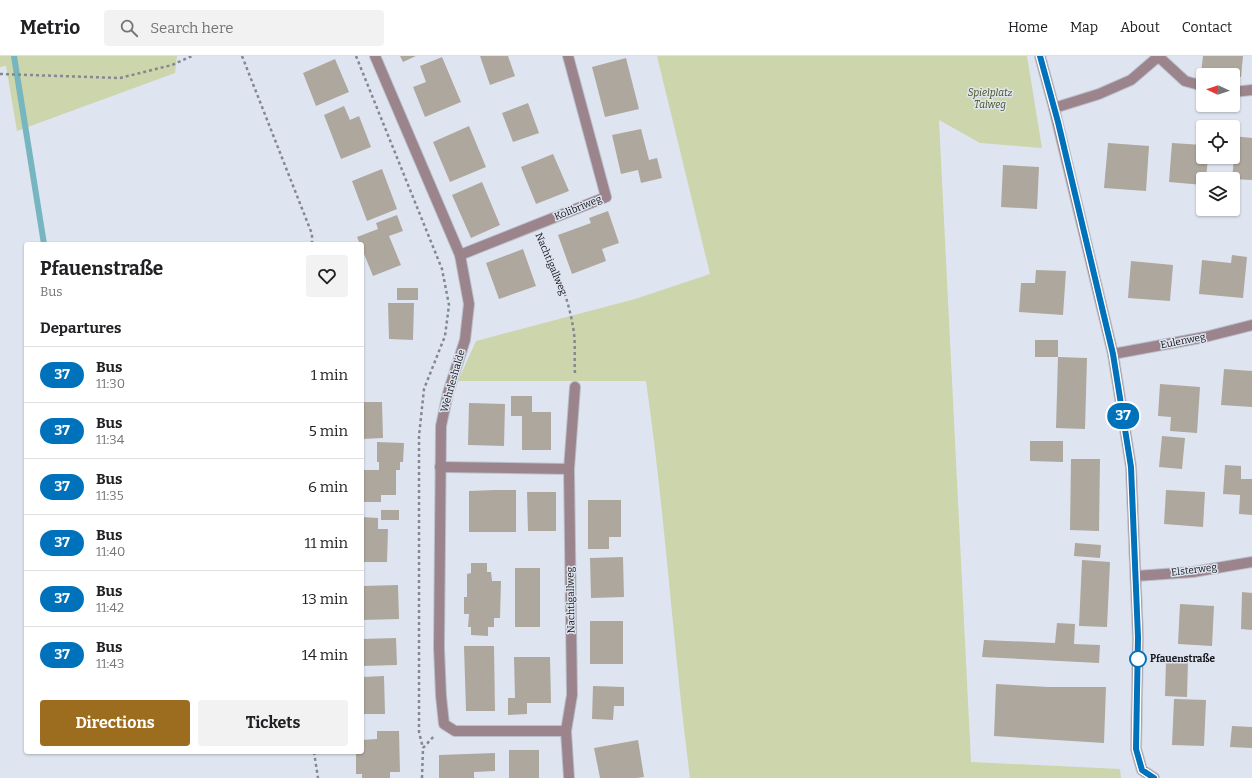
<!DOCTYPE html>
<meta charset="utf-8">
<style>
body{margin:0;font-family:Bitter,serif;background:#f2f2f2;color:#202124;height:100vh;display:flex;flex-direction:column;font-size:15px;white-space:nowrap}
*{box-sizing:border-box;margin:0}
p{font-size:13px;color:#757577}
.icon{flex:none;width:22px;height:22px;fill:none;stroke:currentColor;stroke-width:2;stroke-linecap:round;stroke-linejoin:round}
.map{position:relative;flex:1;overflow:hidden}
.drawer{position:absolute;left:24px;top:186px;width:340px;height:512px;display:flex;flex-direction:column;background:#fff;border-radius:4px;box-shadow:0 1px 3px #0004}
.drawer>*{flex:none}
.badge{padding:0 8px;border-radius:13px;font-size:14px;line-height:26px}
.needle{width:26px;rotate:274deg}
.controls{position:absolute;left:1196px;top:12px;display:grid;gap:8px}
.controls a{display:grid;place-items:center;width:44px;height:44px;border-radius:4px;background:#fff;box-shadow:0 1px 3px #0004;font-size:20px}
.map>.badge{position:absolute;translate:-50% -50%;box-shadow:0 0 0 2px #fff}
h2{padding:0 16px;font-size:15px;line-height:36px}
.round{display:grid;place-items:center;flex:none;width:42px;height:42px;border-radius:4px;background:#f2f2f2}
.headline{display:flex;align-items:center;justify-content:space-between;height:68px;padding:0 16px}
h1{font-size:19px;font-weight:700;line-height:30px}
.cta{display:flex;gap:8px;margin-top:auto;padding:8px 16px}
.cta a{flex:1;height:46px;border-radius:4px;background:#9c6d1f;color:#fff;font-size:16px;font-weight:700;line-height:46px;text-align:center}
.cta a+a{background:#f2f2f2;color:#202124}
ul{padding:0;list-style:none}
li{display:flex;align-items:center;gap:12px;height:56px;padding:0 16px;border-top:1px solid #e0e0e0}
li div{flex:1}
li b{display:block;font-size:15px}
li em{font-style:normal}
li .badge{min-width:44px;font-weight:700;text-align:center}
header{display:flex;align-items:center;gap:24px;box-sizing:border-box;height:56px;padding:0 20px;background:#fff;border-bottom:1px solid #e0e0e0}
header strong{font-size:19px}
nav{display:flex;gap:22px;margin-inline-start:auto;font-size:14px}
.search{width:280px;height:36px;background:#f2f2f2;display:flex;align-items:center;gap:10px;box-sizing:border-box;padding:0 14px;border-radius:4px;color:#757577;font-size:15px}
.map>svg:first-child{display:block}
.green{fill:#ccd5ac}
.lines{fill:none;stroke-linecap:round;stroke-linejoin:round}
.stream{stroke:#77b6c1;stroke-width:6}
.building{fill:#aea79d}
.minor-casing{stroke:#babfc9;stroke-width:12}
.path{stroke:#848890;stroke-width:2.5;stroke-dasharray:3 3;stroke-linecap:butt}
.minor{stroke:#9b848c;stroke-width:10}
.line-casing{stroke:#fff;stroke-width:9}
.line{stroke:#0072bc;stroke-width:6}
.stop-dot{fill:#fff;stroke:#0072bc;stroke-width:2}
.labels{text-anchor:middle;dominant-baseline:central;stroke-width:3;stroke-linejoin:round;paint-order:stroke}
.park-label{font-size:10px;font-style:italic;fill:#454d17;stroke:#dfe5f0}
.street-label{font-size:10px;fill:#121418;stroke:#dfe5f0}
.stop-label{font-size:10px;font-weight:bold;fill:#121418;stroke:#dfe5f0;text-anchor:start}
</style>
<header>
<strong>Metrio</strong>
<div class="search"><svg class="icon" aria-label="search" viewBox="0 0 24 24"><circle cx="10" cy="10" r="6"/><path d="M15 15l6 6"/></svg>Search here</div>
<nav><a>Home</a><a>Map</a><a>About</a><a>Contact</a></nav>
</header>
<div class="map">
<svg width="1252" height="722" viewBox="0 0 1252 722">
<rect width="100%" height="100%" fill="#dfe5f0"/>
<g class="green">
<path d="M0 0H177L175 17 17 75 6 10 0 11Z"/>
<path d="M657 0H1027L1042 92 980 87 939 64 971 706 1120 713 1121 722H690C673 590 665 457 646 325H458L476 285 635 243 710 218Z"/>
</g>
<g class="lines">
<path class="stream" d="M14 0 44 188"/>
</g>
<g class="building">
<path d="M400 0H416L403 6Z"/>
<path d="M480 0H508L515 20 490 29Z"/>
<path d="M1203 0H1243L1241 21 1233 20V19L1201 17Z"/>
<path d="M442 1 461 46 425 61 413 31 426 26 420 10Z"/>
<path d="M626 2 639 53 605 61 592 11Z"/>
<path d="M335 3 349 36 316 50 303 17Z"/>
<path d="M528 47 539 77 513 86 502 57Z"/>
<path d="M344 50 350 64 359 60 371 91 341 103 324 59Z"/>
<path d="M469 70 486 111 450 126 433 86Z"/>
<path d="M641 73 649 104 657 102 662 122 641 127 638 114 621 118 612 79Z"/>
<path d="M1233 80 1252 82V124L1232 123 1234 103 1227 102 1233 101Z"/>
<path d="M1108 87 1149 90 1146 135 1104 132Z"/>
<path d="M1172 87 1203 89V101H1208L1206 123H1203V129L1169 126Z"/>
<path d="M553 98 569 135 536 148 521 111Z"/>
<path d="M1003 109 1039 111 1037 153 1001 151Z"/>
<path d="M382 113 397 153 367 165 352 125Z"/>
<path d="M482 126 500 169 471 182 452 139Z"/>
<path d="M608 155 619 187 602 193 606 205 572 218 558 179 591 167 589 162Z"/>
<path d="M397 159 403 175 389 180 401 209 373 220 362 193V188H360L357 181 378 173 376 167Z"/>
<path d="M523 193 536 230 499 243 486 207Z"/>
<path d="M1232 199 1247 201 1243 242 1199 238 1202 204 1231 207Z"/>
<path d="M1131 205 1173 209 1170 245 1128 242Z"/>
<path d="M1036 214 1066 215 1063 259 1019 256 1021 227H1035Z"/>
<rect x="397" y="232" width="21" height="12"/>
<path d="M388 247H414L413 284 389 283Z"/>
<rect x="1035" y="284" width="23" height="17"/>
<path d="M1058 301 1087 302 1085 373 1056 372Z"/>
<path d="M1224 313 1252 315V351L1221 349Z"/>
<path d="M1160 328 1200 331 1197 377 1170 375 1171 361 1158 360Z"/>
<path d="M511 340H532V356H551V394H522V360H511Z"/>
<path d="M362 346H382L383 382 362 383Z"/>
<path d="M469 347 505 348 504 390 468 389Z"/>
<path d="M1162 380 1185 382 1182 413 1159 411Z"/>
<path d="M1030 385H1063V406L1030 405Z"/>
<path d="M377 386 404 387 403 406H400V414H396V439H381V446H363V414H379V406H377Z"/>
<path d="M1071 403H1100L1099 475 1070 474Z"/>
<path d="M1225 409 1241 410V423H1252V459L1239 458 1240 439 1223 438Z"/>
<path d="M494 434H516V476H469V435Z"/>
<path d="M1166 434 1205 436 1203 471 1164 468Z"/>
<path d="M527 436H556V475H528Z"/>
<path d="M588 444H621V481H609V493H588Z"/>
<rect x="381" y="454" width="18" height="10"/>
<path d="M362 461 378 462V473H388L387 506H362Z"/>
<path d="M1075 487 1101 489 1100 502 1074 500Z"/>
<path d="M623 501 624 541 591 542 590 502Z"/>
<path d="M1082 504 1110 506 1107 571 1079 570Z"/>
<path d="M471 507H487V516H491L492 525H501L500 562H494V571H488V580L471 579V571H468L469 558H464V541H467V518L471 517Z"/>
<rect x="515" y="512" width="25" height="59"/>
<path d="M398 529 399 563 362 564V530Z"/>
<path d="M1242 536 1252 537V574L1241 573Z"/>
<path d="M1180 548 1214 550 1212 590 1178 588Z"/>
<rect x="590" y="565" width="33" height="43"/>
<path d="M1057 567 1075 568 1074 588 1100 589 1099 607 982 601 984 584 1055 587Z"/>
<path d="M396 582 397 609 362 610V583Z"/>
<path d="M464 590H494L495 655H466Z"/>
<path d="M514 601H550L551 647H527V658L508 659V642H515Z"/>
<path d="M1166 604 1188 605 1187 641 1165 640Z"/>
<path d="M384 620 385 658H362V621Z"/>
<path d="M996 628 1049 631H1106L1104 687 994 680Z"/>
<path d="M593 630 624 631V650H614L613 664 592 663Z"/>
<path d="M1174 643 1206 644 1204 690 1172 689Z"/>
<path d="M1232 670 1252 671V692L1230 691Z"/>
<path d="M377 675H399L400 716H390V722H362V718H356V696H362V684L377 683Z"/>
<path d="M638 684 644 721 637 722H600L594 692Z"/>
<rect x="509" y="694" width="30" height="28"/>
<path d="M495 697V715L474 716V722H439V699Z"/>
</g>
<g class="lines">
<g class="minor-casing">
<g id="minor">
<path d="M375 0 460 199 469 248 465 284 448 337 441 370 439 592 441 640 444 668 455 675H566"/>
<path d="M1040 0 1054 52 1113 298 1131 411 1138 581 1136 693 1142 714 1154 722"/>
<path d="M1159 1 1185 25 1203 30"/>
<path d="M1233 36 1252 34"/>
<path d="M1054 52 1099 38 1131 24 1159 0"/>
<path d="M460 199 606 141 568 0"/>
<path d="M1113 298 1205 281 1252 269"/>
<path d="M440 411 569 413"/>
<path d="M1136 520 1193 516 1252 506"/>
<path d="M569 722 566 675 572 639 569 413 575 331"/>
</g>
</g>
<g class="path">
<path d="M242 0 312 178V188"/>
<path d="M356 0 442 213 449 249 445 280 424 333 419 380V676L423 692"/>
<path d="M0 18 120 22 172 9 192 0"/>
<path d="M541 182C555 210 568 240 573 271 576 286 574 302 575 317"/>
<path d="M314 696 318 722"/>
<path d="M422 722 423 692 435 679"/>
</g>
<use href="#minor" class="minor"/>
</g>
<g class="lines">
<g class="line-casing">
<path id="line" d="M1040 0 1058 66 1113 298 1131 411 1138 581 1136 693 1142 714 1154 722"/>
</g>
<use href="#line" class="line"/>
</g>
<circle class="stop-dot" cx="1138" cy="603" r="8"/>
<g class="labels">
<g class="park-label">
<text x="990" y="37">Spielplatz<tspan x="990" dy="12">Talweg</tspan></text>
</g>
<g class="street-label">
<text transform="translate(578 152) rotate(-22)">Kolibriweg</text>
<text transform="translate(551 208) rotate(67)">Nachtigallweg</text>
<text transform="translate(1183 285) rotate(-11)">Eulenweg</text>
<text transform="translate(453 325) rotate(-74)">Wehrleshalde</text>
<text transform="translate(1194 514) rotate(-7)">Elsterweg</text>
<text transform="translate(571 544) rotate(-91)">Nachtigallweg</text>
</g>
<g class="stop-label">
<text x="1150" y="603">Pfauenstraße</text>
</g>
</g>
</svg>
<div class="controls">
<a><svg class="needle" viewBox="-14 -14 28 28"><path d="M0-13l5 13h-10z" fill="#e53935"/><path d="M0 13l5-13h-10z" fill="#757577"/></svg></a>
<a><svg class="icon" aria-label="locate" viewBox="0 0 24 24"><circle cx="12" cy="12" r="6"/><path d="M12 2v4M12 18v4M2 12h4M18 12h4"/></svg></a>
<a><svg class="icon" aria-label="layers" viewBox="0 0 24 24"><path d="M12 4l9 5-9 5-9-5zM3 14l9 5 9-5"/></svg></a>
</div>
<b class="badge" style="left:1123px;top:360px;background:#0072bc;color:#fff">37</b>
<section class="drawer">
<div class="headline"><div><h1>Pfauenstraße</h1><p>Bus</p></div><a class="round"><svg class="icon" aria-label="heart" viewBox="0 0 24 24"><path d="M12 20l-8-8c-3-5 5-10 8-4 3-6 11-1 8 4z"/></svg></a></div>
<h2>Departures</h2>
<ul>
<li><span class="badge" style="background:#0072bc;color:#fff">37</span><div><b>Bus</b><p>11:30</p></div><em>1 min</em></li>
<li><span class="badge" style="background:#0072bc;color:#fff">37</span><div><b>Bus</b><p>11:34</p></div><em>5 min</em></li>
<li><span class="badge" style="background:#0072bc;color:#fff">37</span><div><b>Bus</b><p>11:35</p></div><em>6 min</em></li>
<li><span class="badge" style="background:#0072bc;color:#fff">37</span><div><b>Bus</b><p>11:40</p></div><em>11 min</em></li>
<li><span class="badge" style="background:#0072bc;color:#fff">37</span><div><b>Bus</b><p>11:42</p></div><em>13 min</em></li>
<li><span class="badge" style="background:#0072bc;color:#fff">37</span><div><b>Bus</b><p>11:43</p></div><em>14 min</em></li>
</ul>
<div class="cta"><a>Directions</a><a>Tickets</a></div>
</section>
</div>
